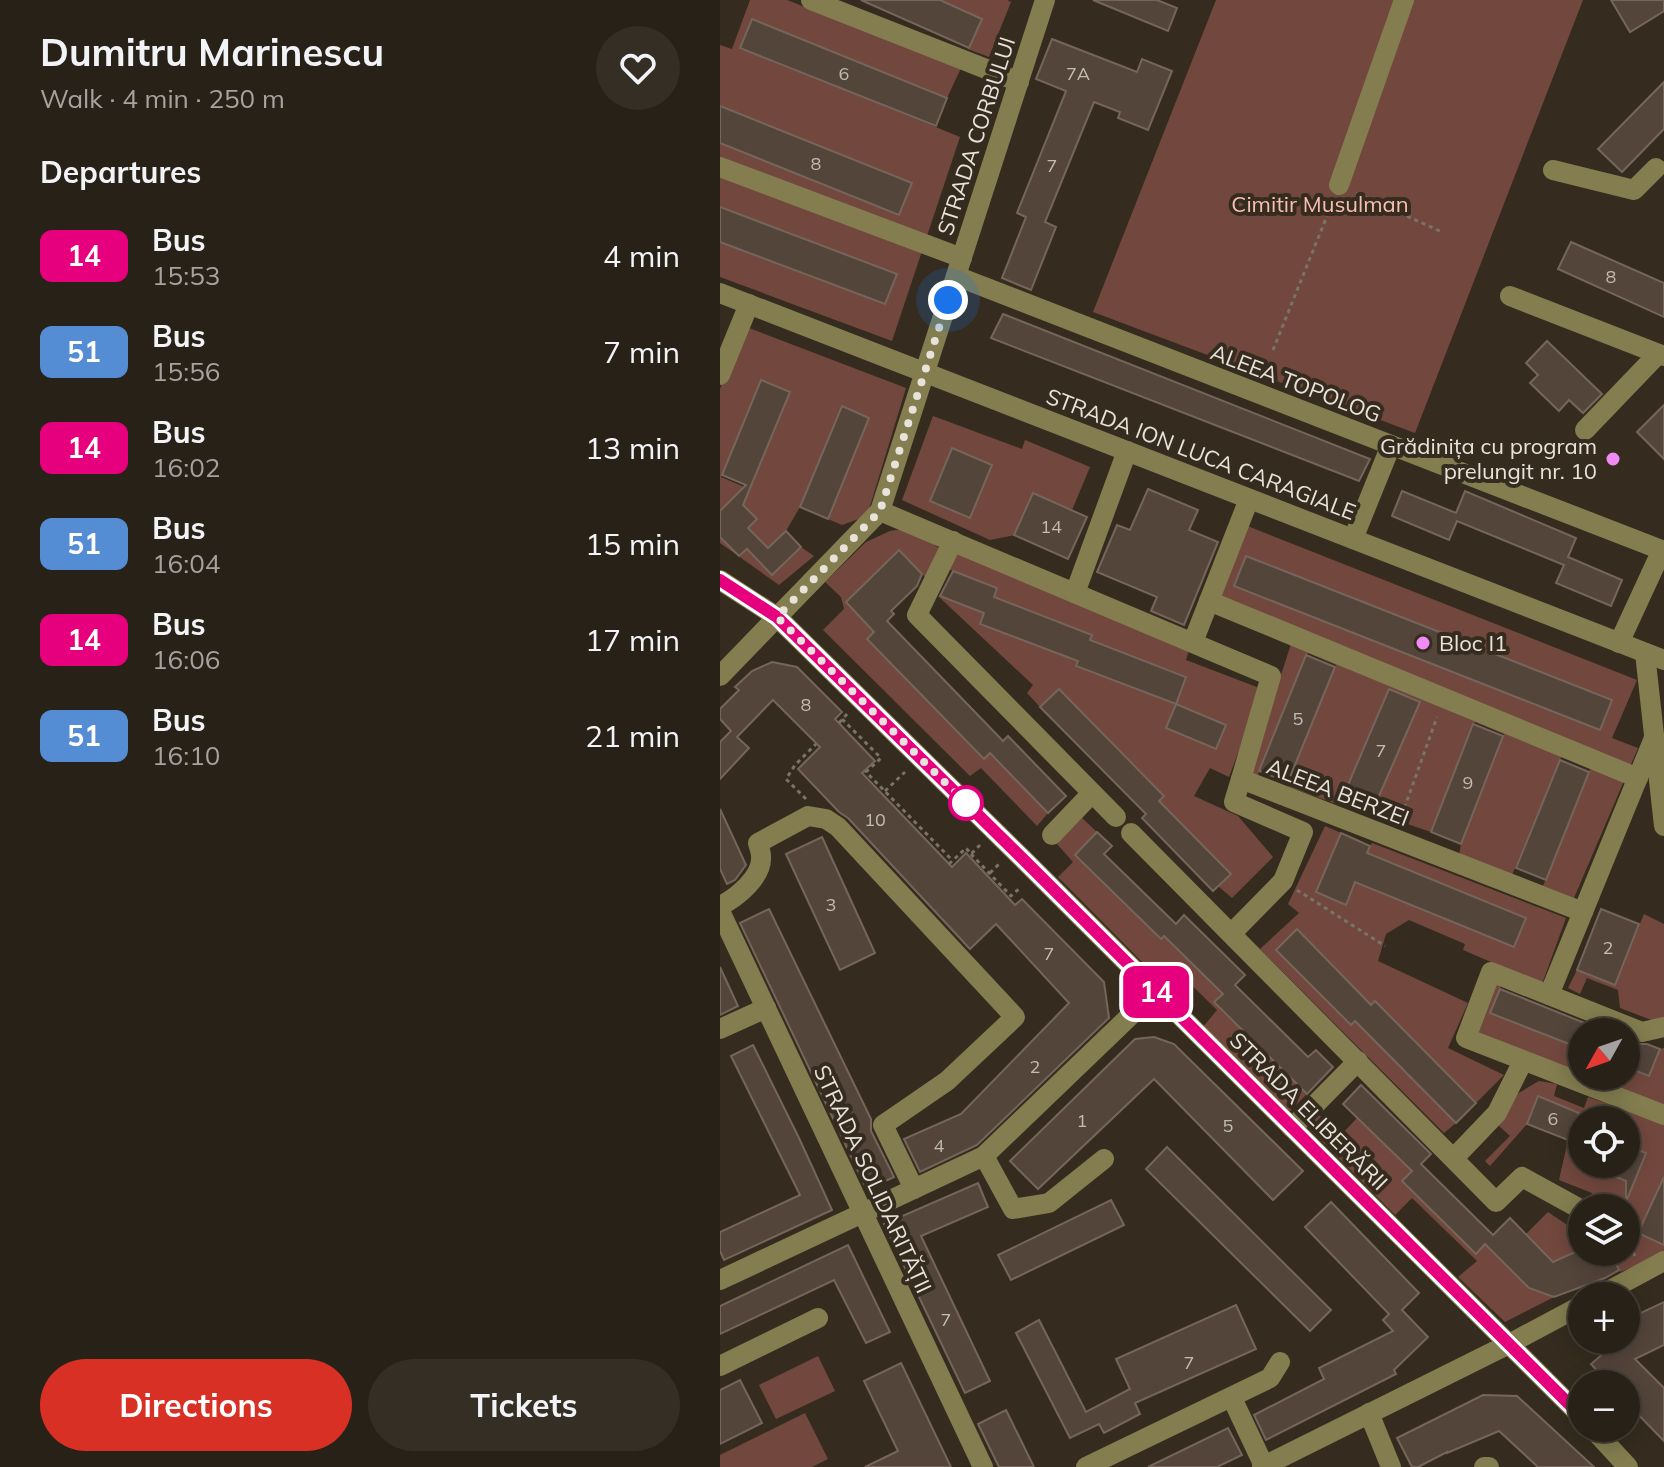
<!DOCTYPE html>
<meta charset="utf-8">
<style>
body{margin:0;font-family:Mulish,sans-serif;background:#342e24;color:#f1f3f6;height:100vh;display:flex;flex-direction:column;font-size:30px;white-space:nowrap}
*{box-sizing:border-box;margin:0}
p{font-size:26px;color:#a5a3a1}
.icon{flex:none;width:44px;height:44px;fill:none;stroke:currentColor;stroke-width:2;stroke-linecap:round;stroke-linejoin:round}
.map{position:relative;flex:1;overflow:hidden}
.details{display:flex;flex-direction:column;background:#282117;width:720px}
.details>*{flex:none}
.badge{padding:0 16px;border-radius:12px;font-size:28px;line-height:52px}
.needle{width:52px;rotate:230deg}
.fabs{position:absolute;left:848px;top:1018px;display:grid;gap:16px}
.fabs a{display:grid;place-items:center;width:72px;height:72px;border-radius:50%;background:#282117;box-shadow:0 4px 20px #0003,0 0 0 2px #443e36;font-size:40px}
.you{position:absolute;width:40px;height:40px;margin:-20px;border:6px solid #fff;border-radius:50%;background:#1a73e8;box-shadow:0 0 0 12px #1a73e833}
.map>.badge{position:absolute;translate:-50% -50%;box-shadow:0 0 0 4px #fff}
h2{padding:0 40px;font-size:30px;line-height:72px}
.round{display:grid;place-items:center;flex:none;width:84px;height:84px;border-radius:42px;background:#342e24}
.head{display:flex;align-items:center;justify-content:space-between;height:136px;padding:0 40px}
h1{font-size:38px;font-weight:700;line-height:60px}
.cta{display:flex;gap:16px;margin-top:auto;padding:16px 40px}
.cta a{flex:1;height:92px;border-radius:48px;background:#d93025;color:#fff;font-size:32px;font-weight:700;line-height:92px;text-align:center}
.cta a+a{background:#342e24;color:#f1f3f6}
ul{padding:0;list-style:none}
li{display:flex;align-items:center;gap:24px;height:96px;padding:0 40px}
li div{flex:1}
li b{display:block;font-size:30px}
li em{font-style:normal}
li .badge{min-width:88px;font-weight:700;text-align:center}
main{display:flex;flex:1;min-height:0}
.map>svg:first-child{display:block}
.green{fill:#72483e;fill-rule:evenodd}
.building{fill:#54453b;stroke:#75655a;stroke-width:2}
.lines{fill:none;stroke-linecap:round;stroke-linejoin:round}
.path{stroke:#7a7367;stroke-width:3;stroke-dasharray:4 4;stroke-linecap:butt}
.minor{stroke:#837d4f;stroke-width:20}
.line-casing{stroke:#fff;stroke-width:18}
.line{stroke:#e6007e;stroke-width:12}
.walk{stroke:#e8e3da;stroke-width:8;stroke-dasharray:0 14.4}
.poi-dot{fill:#f18af4;stroke:#352c1f;stroke-width:3}
.stop-dot{fill:#fff;stroke:#e6007e;stroke-width:4}
.labels{text-anchor:middle;dominant-baseline:central;stroke-width:8;stroke-linejoin:round;paint-order:stroke}
.number-label{font-size:18px;fill:#c3bcb2}
.street-label{font-size:22px;fill:#e8e3da;stroke:#352c1f}
.park-label{font-size:22px;fill:#f8bfb1;stroke:#352c1f}
.poi-label{font-size:22px;fill:#e8e3da;stroke:#352c1f;text-anchor:end}
</style>
<main>
<section class="details">
<div class="head"><div><h1>Dumitru Marinescu</h1><p>Walk · 4 min · 250 m</p></div><a class="round"><svg class="icon" aria-label="heart" viewBox="0 0 24 24"><path d="M12 20l-8-8c-3-5 5-10 8-4 3-6 11-1 8 4z"/></svg></a></div>
<h2>Departures</h2>
<ul>
<li><span class="badge" style="background:#e6007e;color:#fff">14</span><div><b>Bus</b><p>15:53</p></div><em>4 min</em></li>
<li><span class="badge" style="background:#548dd4;color:#fff">51</span><div><b>Bus</b><p>15:56</p></div><em>7 min</em></li>
<li><span class="badge" style="background:#e6007e;color:#fff">14</span><div><b>Bus</b><p>16:02</p></div><em>13 min</em></li>
<li><span class="badge" style="background:#548dd4;color:#fff">51</span><div><b>Bus</b><p>16:04</p></div><em>15 min</em></li>
<li><span class="badge" style="background:#e6007e;color:#fff">14</span><div><b>Bus</b><p>16:06</p></div><em>17 min</em></li>
<li><span class="badge" style="background:#548dd4;color:#fff">51</span><div><b>Bus</b><p>16:10</p></div><em>21 min</em></li>
</ul>
<div class="cta"><a>Directions</a><a>Tickets</a></div>
</section>
<div class="map">
<svg width="944" height="1467" viewBox="0 0 944 1467">
<rect width="100%" height="100%" fill="#352c1f"/>
<g class="green">
<path d="M30 0H67L241 68 227 98 32 19 20 47 240 137 172 341 0 277V242L165 304 176 274 0 207V143L178 215 192 183 0 106V45L12 49Z"/>
<path d="M220 0H287L291 2 269 57 248 49 262 19Z"/>
<path d="M496 0H863L695 433 373 312Z"/>
<path d="M24 326 186 388 147 516 122 525 108 519 149 418 122 407 80 507 66 531 48 548 28 528 37 519 15 497 0 511V389ZM41 380 69 392 29 489 1 477Z"/>
<path d="M213 416 302 449 305 440 370 467 352 510 313 493 295 535 270 540 182 500ZM232 448 272 465 250 518 210 500Z"/>
<path d="M525 525 917 680 892 738 918 748 854 898 823 886 871 767 842 755 792 875 739 855 741 844 784 734 755 722 711 832 652 812 700 702 670 689 619 805 569 787 568 782 616 665 588 653 537 777 529 774 571 644 495 596ZM515 586 892 700V701L880 730Z"/>
<path d="M189 528 219 548 205 577 179 550 126 602 154 631 147 639 263 759 270 753 328 813 317 826 261 768 250 776 103 630 124 609 121 597 105 582 146 542 170 531Z"/>
<path d="M0 537 19 556 27 549 52 575 81 547 94 556 59 585 0 543Z"/>
<path d="M235 552 469 650 466 660 542 689 509 777 490 768 474 796 518 816 553 857 512 898 498 886 510 873 439 801 444 796 339 689 320 707 307 693 313 685 218 596 264 613 261 624 358 661 357 667 455 704 496 748 506 725 456 704 466 676 370 640 372 635 274 597 277 588 228 569Z"/>
<path d="M362 818 377 832 355 855 440 939 444 935 503 994 495 1002 587 1094 568 1113 483 1027 497 1010 448 962 434 974 338 877 353 862 337 844Z"/>
<path d="M605 826 621 833 597 892 626 904 635 882 794 947 805 919 647 853 652 843 846 918 822 984 743 950 745 944 689 920 666 934 658 961 748 1003 728 1048 784 1075 756 1103 651 1005 577 930 556 949 630 1025 635 1021 736 1123 724 1133 540 949 579 913 568 904Z"/>
<path d="M924 914 944 924V1021H934L900 1008 898 990 867 978 860 994 848 988 857 970 895 985Z"/>
<path d="M772 982 781 986 771 1013 862 1049V1076H906V1067L929 1076 940 1049 944 1048V1110L754 1033Z"/>
<path d="M819 1081 837 1084 834 1096 864 1108 868 1097 944 1124V1192L919 1233 944 1245V1255L900 1272 891 1252H906V1208H866L872 1193 839 1180 848 1140 859 1113 818 1097 807 1124 770 1166 765 1161 790 1136 778 1125 797 1094ZM862 1120H906V1145L926 1153 913 1184 868 1164H862Z"/>
<path d="M597 1113 621 1135 637 1118 692 1171 682 1181 755 1253 765 1244 809 1288 834 1297 785 1322 738 1277 757 1261 692 1198 675 1215 585 1124Z"/>
<path d="M828 1212 856 1231 862 1217V1249L833 1262 806 1234Z"/>
<path d="M98 1356 115 1391 56 1419 39 1385Z"/>
<path d="M85 1413 108 1459 92 1467H0V1455Z"/>
</g>
<g class="building">
<path d="M141 0H220L262 19 249 48Z"/>
<path d="M373 0H437L457 8 448 31Z"/>
<path d="M891 0H944V11L910 32Z"/>
<path d="M32 19 227 98 216 126 20 48Z"/>
<path d="M332 39 417 72 422 59 452 71 428 130 398 118 400 112 374 102 325 222 336 227 311 290 282 278 306 217 297 213 346 91 316 79Z"/>
<path d="M944 82V129L902 172 878 149Z"/>
<path d="M0 106 192 183 179 215 0 143Z"/>
<path d="M0 207 177 274 165 304 0 242Z"/>
<path d="M851 242 944 283V317L838 269Z"/>
<path d="M283 314 650 459 639 481 271 338Z"/>
<path d="M827 341 882 394 863 413 849 400 839 411 810 383 818 375 806 363Z"/>
<path d="M41 380 70 392 23 505 37 519 28 528 48 548 66 531 81 547 52 575 27 549 19 556 0 537V511L26 485 2 475Z"/>
<path d="M944 405V459L917 432Z"/>
<path d="M122 406 149 418 108 519 80 507Z"/>
<path d="M232 448 272 465 250 518 210 501Z"/>
<path d="M428 489 478 510 469 530 498 542 464 625 431 611 437 597 377 572 397 525 410 530Z"/>
<path d="M682 491 736 513 745 491 856 538 848 557 902 580 891 606 836 583 844 565 737 521 729 540 672 516Z"/>
<path d="M313 493 367 517 348 559 294 535Z"/>
<path d="M179 550 202 574 197 586 171 611 174 614 167 621 283 741 288 736 346 796 328 813 270 753 264 759 147 639 154 632 126 602Z"/>
<path d="M526 556 892 700 880 730 514 586Z"/>
<path d="M233 571 277 588 274 597 372 635 370 640 466 677 456 704 356 666 358 661 260 624 264 613 220 596Z"/>
<path d="M586 655 615 667 568 782 539 771Z"/>
<path d="M52 662 77 667 122 712 115 719 155 761 142 773 232 867 246 853 295 905 302 899 384 982 389 1018 257 1145 200 1172 184 1139 241 1114 349 1003 276 924 250 949 128 818 119 812 78 769 100 747 53 700 17 737 29 748 0 779V742L11 731 0 719V709L19 690 15 687 32 671Z"/>
<path d="M339 689 444 796 439 801 511 874 493 891 422 818 426 814 320 707Z"/>
<path d="M669 689 700 702 652 812 622 799Z"/>
<path d="M456 704 506 725 496 749 446 728Z"/>
<path d="M753 724 783 736 741 844 711 832Z"/>
<path d="M840 760 869 772 826 880 796 868Z"/>
<path d="M0 809 26 865 15 880 7 884 0 869Z"/>
<path d="M377 832 392 846 384 854 456 924 464 915 525 975 515 985 588 1057 596 1050 613 1067 587 1094 494 1002 503 994 444 936 441 939 355 855Z"/>
<path d="M621 833 650 846 647 853 806 918 794 947 635 882 626 905 596 892Z"/>
<path d="M102 837 155 953 120 970 66 854Z"/>
<path d="M49 909 151 1119V1131L174 1177 147 1190 20 923Z"/>
<path d="M881 909 919 924 895 985 857 970Z"/>
<path d="M577 929 651 1005 655 1001 756 1103 736 1123 635 1021 631 1025 556 950Z"/>
<path d="M0 967 18 1006 0 1015Z"/>
<path d="M780 989 887 1032H862V1049L770 1013Z"/>
<path d="M434 1037 454 1044 583 1171 553 1200 434 1079 318 1189 290 1161 415 1039Z"/>
<path d="M906 1040 918 1044H927L940 1049 929 1076 906 1067Z"/>
<path d="M33 1045 79 1138 112 1210 4 1260 0 1251V1232L80 1195 11 1056Z"/>
<path d="M641 1085 711 1154 701 1164 773 1235 790 1218 833 1262 855 1252H891L899 1270 885 1278 834 1297 809 1288 765 1244 756 1254 682 1181 692 1171 623 1104Z"/>
<path d="M818 1096 859 1113 848 1140 807 1124Z"/>
<path d="M906 1145 926 1153 906 1202V1181L866 1164H906Z"/>
<path d="M447 1147 611 1310 590 1331 426 1169Z"/>
<path d="M944 1177V1245L918 1233Z"/>
<path d="M258 1183 268 1207 201 1236 270 1381 245 1393 164 1224Z"/>
<path d="M391 1200 404 1225 291 1280 278 1255Z"/>
<path d="M611 1202 699 1293 682 1310 708 1337 674 1370 676 1374 546 1440 534 1415 604 1379 599 1368 673 1331 663 1320 669 1314 585 1227Z"/>
<path d="M128 1245 170 1332 146 1343 114 1280 0 1334V1306Z"/>
<path d="M944 1302V1345L915 1359 944 1388V1441L906 1402V1384H889L871 1364 899 1340H906V1320Z"/>
<path d="M516 1305 536 1349 415 1403 420 1414 384 1433 379 1424 350 1438 296 1333 319 1320 366 1412 410 1389 396 1359Z"/>
<path d="M181 1363 231 1467H145L178 1451 144 1381Z"/>
<path d="M20 1380 42 1423 0 1444V1390Z"/>
<path d="M763 1395 797 1396 874 1467H818L779 1431 727 1453V1452L698 1467H692L677 1438Z"/>
<path d="M286 1410 314 1467H279L258 1424Z"/>
<path d="M508 1428 522 1455 497 1467H428Z"/>
</g>
<g class="lines">
<g class="path">
<path d="M636 193 722 232"/>
<path d="M553 350 613 201"/>
<path d="M122 719 161 758 146 772 233 861"/>
<path d="M119 723 128 713"/>
<path d="M165 791 185 772"/>
<path d="M86 799 66 779 75 765 96 744"/>
<path d="M679 823 717 717"/>
<path d="M251 854 291 896 301 887"/>
<path d="M229 864 246 848 251 854 260 845"/>
<path d="M270 873 279 864"/>
<path d="M577 890 665 946"/>
<path d="M906 1238 915 1256"/>
</g>
<g class="minor">
<path d="M91 0 299 82"/>
<path d="M0 167 242 258"/>
<path d="M833 170 914 190 936 168"/>
<path d="M619 185 684 0"/>
<path d="M236 276 944 551"/>
<path d="M0 293 944 660"/>
<path d="M790 296 944 356"/>
<path d="M0 375 29 304"/>
<path d="M865 430 938 354"/>
<path d="M160 511 551 676 521 779 863 912"/>
<path d="M633 539 671 445"/>
<path d="M233 541 197 615 396 817"/>
<path d="M0 580 57 617 306 862 862 1417"/>
<path d="M355 593 407 451"/>
<path d="M489 601 918 778"/>
<path d="M473 642 529 499"/>
<path d="M899 643 942 550"/>
<path d="M925 653 944 826"/>
<path d="M0 676 160 511 325 0"/>
<path d="M411 833 776 1202 802 1177 862 1210"/>
<path d="M332 835 372 793"/>
<path d="M0 906C16 898 43 877 41 856 41 852 39 847 38 843L88 816 106 819 118 827 295 1017 227 1081 163 1125 194 1189"/>
<path d="M0 911 263 1467"/>
<path d="M512 933 563 881 583 832 514 802 521 779"/>
<path d="M829 995 934 738"/>
<path d="M944 1027 922 1032 771 972 746 1038 944 1115"/>
<path d="M0 1029 46 1008"/>
<path d="M572 1128 638 1061"/>
<path d="M264 1156 293 1209 329 1203 384 1159"/>
<path d="M734 1158 777 1113 803 1061"/>
<path d="M0 1280 264 1156 436 991"/>
<path d="M879 1296 944 1261"/>
<path d="M0 1366 98 1318"/>
<path d="M512 1398 544 1466"/>
<path d="M649 1413 671 1467"/>
<path d="M872 1428 908 1467"/>
<path d="M366 1467 550 1378 560 1362"/>
<path d="M542 1467 789 1344 862 1305"/>
<path d="M764 1467H769"/>
</g>
</g>
<g class="lines">
<g class="line-casing">
<path id="line" d="M0 580 57 617 306 862 862 1417"/>
</g>
<use href="#line" class="line"/>
<path class="walk" d="M228 300 160 511 57 617 255 812 246 803"/>
</g>
<g class="poi-dot">
<circle cx="893" cy="459" r="8"/>
<circle cx="703" cy="643" r="8"/>
</g>
<circle class="stop-dot" cx="246" cy="803" r="16"/>
<g class="labels">
<g class="number-label">
<text x="124" y="73">6</text>
<text x="358" y="73">7A</text>
<text x="96" y="163">8</text>
<text x="332" y="165">7</text>
<text x="891" y="276">8</text>
<text x="331" y="526">14</text>
<text x="86" y="704">8</text>
<text x="578" y="718">5</text>
<text x="661" y="750">7</text>
<text x="748" y="782">9</text>
<text x="155" y="819">10</text>
<text x="111" y="904">3</text>
<text x="888" y="947">2</text>
<text x="329" y="953">7</text>
<text x="315" y="1066">2</text>
<text x="833" y="1118">6</text>
<text x="362" y="1120">1</text>
<text x="508" y="1125">5</text>
<text x="219" y="1145">4</text>
<text x="226" y="1319">7</text>
<text x="469" y="1362">7</text>
</g>
<g class="street-label">
<text transform="translate(256 136) rotate(-72)">STRADA CORBULUI</text>
<text transform="translate(576 383) rotate(21)">ALEEA TOPOLOG</text>
<text transform="translate(481 454) rotate(21)">STRADA ION LUCA CARAGIALE</text>
<text transform="translate(618 792) rotate(21)">ALEEA BERZEI</text>
<text transform="translate(589 1111) rotate(45)">STRADA ELIBERĂRII</text>
<text transform="translate(153 1179) rotate(65)">STRADA SOLIDARITĂȚII</text>
</g>
<g class="park-label">
<text x="600" y="204">Cimitir Musulman</text>
</g>
<g class="poi-label">
<text x="877" y="446">Grădinița cu program<tspan x="877" dy="25">prelungit nr. 10</tspan></text>
<text x="719" y="643" text-anchor="start">Bloc I1</text>
</g>
</g>
</svg>
<div class="fabs">
<a><svg class="needle" viewBox="-14 -14 28 28"><path d="M0-13l5 13h-10z" fill="#e53935"/><path d="M0 13l5-13h-10z" fill="#a5a3a1"/></svg></a>
<a><svg class="icon" aria-label="locate" viewBox="0 0 24 24"><circle cx="12" cy="12" r="6"/><path d="M12 2v4M12 18v4M2 12h4M18 12h4"/></svg></a>
<a><svg class="icon" aria-label="layers" viewBox="0 0 24 24"><path d="M12 4l9 5-9 5-9-5zM3 14l9 5 9-5"/></svg></a>
<a>+</a>
<a>−</a>
</div>
<div class="you" style="left:228px;top:300px"></div>
<b class="badge" style="left:436px;top:992px;background:#e6007e;color:#fff">14</b>
</div>
</main>
